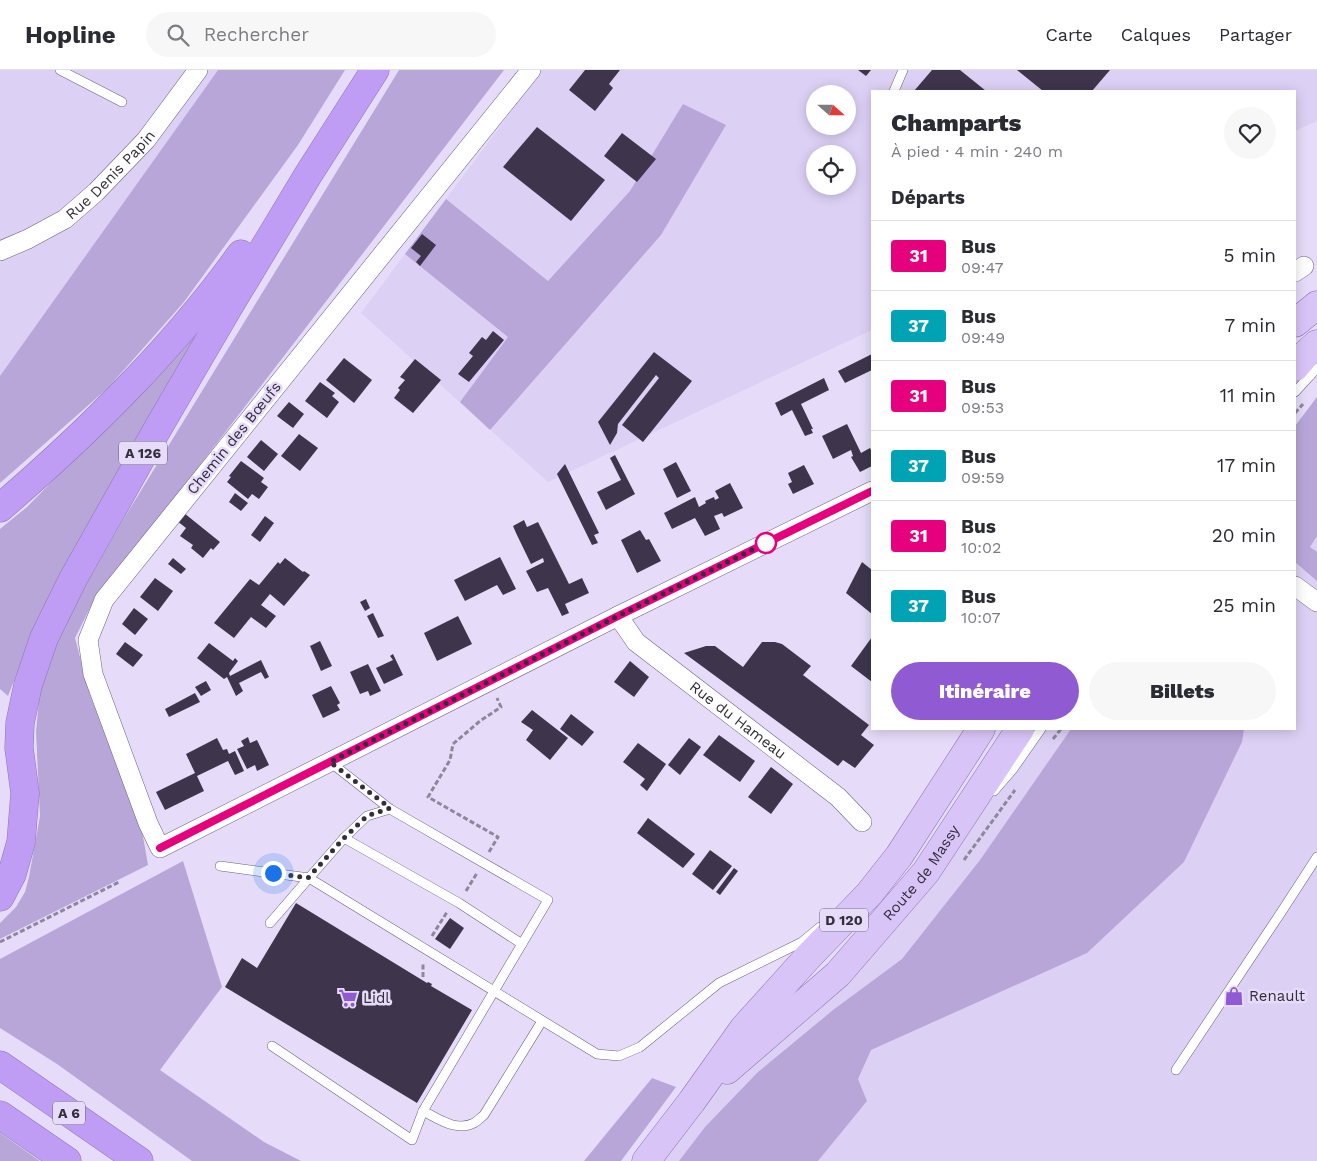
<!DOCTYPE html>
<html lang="fr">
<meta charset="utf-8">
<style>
body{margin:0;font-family:"Work Sans",sans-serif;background:#f7f7f7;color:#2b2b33;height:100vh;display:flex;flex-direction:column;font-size:19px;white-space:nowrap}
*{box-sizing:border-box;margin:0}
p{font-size:16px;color:#7c7c81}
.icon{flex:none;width:28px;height:28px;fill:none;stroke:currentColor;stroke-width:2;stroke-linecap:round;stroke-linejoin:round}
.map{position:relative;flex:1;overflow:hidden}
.drawer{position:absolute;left:871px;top:20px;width:425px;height:640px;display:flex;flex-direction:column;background:#fff;border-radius:0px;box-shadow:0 2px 12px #0003}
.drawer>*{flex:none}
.badge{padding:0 10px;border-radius:4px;font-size:18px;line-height:32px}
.needle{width:32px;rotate:111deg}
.buttons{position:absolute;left:806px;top:15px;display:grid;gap:10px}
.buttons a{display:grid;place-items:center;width:50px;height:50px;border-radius:50%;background:#fff;box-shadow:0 2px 12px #0003;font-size:25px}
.you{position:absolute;width:25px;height:25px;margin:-12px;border:4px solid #fff;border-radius:50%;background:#1a73e8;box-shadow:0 0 0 8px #1a73e833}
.map>.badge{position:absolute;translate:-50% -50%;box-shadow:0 0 0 2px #fff}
h2{padding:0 20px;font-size:19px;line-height:45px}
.round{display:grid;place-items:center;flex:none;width:52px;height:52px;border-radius:26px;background:#f7f7f7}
.headline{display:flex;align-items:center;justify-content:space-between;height:85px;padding:0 20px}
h1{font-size:24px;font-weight:800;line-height:38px}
.action{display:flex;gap:10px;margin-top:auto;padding:10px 20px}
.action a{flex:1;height:58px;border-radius:30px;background:#8f5ad2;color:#fff;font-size:20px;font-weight:800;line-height:58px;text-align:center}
.action a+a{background:#f7f7f7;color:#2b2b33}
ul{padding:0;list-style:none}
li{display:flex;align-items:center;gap:15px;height:70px;padding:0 20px;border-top:1px solid #e1e1e2}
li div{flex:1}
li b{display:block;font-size:19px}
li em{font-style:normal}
li .badge{min-width:55px;font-weight:700;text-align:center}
header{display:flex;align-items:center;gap:30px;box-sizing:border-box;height:70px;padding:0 25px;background:#fff;border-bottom:1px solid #e1e1e2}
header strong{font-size:24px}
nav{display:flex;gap:28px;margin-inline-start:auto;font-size:18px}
.search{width:350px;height:45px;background:#f7f7f7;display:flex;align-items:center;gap:12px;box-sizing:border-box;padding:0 18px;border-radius:28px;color:#7c7c81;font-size:19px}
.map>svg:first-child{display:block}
.built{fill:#ddd0f5;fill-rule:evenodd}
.green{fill:#b9a6d9}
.building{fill:#3e354d}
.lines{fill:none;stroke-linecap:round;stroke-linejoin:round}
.service-casing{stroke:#6c627d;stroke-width:10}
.minor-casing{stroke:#6c627d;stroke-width:20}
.primary-casing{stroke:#8e76b3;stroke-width:29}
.motorway-casing{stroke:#8e76b3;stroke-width:29}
.path{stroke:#8e879c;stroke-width:3;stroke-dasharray:5 2.5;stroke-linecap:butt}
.service{stroke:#fff;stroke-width:9}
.minor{stroke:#fff;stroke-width:19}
.primary{stroke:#d9c4f8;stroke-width:28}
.motorway{stroke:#bf9df4;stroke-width:28}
.line-casing{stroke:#fff;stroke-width:11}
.line{stroke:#e6007e;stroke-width:8}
.walk{stroke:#322e3a;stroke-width:5;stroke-dasharray:0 9}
.stop-dot{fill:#fff;stroke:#e6007e;stroke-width:2.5}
.labels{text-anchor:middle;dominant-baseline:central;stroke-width:5;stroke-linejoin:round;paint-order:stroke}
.shield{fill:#e6dcfa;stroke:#686274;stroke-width:1}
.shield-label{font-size:14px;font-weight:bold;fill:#322e3a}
.street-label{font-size:15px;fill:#322e3a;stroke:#e6dcfa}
.poi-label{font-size:15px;fill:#322e3a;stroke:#e6dcfa;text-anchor:start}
</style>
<header>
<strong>Hopline</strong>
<div class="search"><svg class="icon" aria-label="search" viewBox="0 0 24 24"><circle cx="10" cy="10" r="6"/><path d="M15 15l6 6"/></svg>Rechercher</div>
<nav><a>Carte</a><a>Calques</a><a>Partager</a></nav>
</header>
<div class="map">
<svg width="1317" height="1091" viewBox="0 0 1317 1091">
<rect width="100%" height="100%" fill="#e6dcfa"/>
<g class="built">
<path d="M0 0H218L0 306Z"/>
<path d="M542 0H1317V51L1295 61V21H872V260L548 412 361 243ZM815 24H848V56H815ZM815 84H848V116H815Z"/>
<path d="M1295 368H1317V1091H646L692 1031 838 904 1020 659H1295Z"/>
</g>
<g class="green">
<path d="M218 0H345L298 75 184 232 108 318 0 413V306Z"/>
<path d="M399 0H504L90 538 75 568 90 625 142 761 148 795 0 869V853L16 837 25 822 29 807 40 746 36 662 40 620 61 558 126 445Z"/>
<path d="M683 34 726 55 661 165 490 360 460 332 508 267 405 184 446 129 548 211 630 121Z"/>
<path d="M201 260 21 593 8 626 0 619V459L27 437Z"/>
<path d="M1317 327V466L1310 477 1317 482V511L1295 492V356Z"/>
<path d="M1071 659H1244L1242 672 1184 792 1087 883 871 980 858 1009 867 1031 818 1091H679L705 1057 757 1003 833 940 902 889 980 790Z"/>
<path d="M183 791 222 917 160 1000 264 1072 301 1091H192L57 994 0 958V889Z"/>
<path d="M652 1008 676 1017 621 1091H584Z"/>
<path d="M0 1063 40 1091H0Z"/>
</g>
<g class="building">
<path d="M585 0H620L609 14 613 18 595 41 569 20Z"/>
<path d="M858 0H871L866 6Z"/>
<path d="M932 0H960L986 21H914Z"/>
<path d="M1017 0H1110L1092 21H1043Z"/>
<path d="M537 57 605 110 571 151 503 97Z"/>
<path d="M622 63 656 89 637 112 604 86Z"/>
<path d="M422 164 436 175 420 196 416 192 421 186 411 178Z"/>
<path d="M493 261 504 270 469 312 458 304 473 286 469 283 482 267 486 270Z"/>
<path d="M654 282 692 311 643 372 622 355 659 308 656 305 618 354 617 363 610 375 598 352Z"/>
<path d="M872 284V300L845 313 838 301Z"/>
<path d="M344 288 372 310 354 333 326 310Z"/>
<path d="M415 289 441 310 413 343 394 328 400 320 398 318 405 310 400 307Z"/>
<path d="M824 308 829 320 801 334 813 359H811L813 363 805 366 792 340 781 346 775 333Z"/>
<path d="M320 312 335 323 332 326 339 332 327 348 305 331Z"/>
<path d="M289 332 304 344 293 358 277 346Z"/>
<path d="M847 354 861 383 870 378 872 382V396L860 402 851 387 853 386 851 380 833 389 822 366Z"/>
<path d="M299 364 318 378 300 401 281 386Z"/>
<path d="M261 370 278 384 264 401 247 387Z"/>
<path d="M615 385 635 424 606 440 597 422 621 410 610 388Z"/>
<path d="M241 391 264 408 261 412 268 417 259 429 252 424 248 429 227 412 231 407 229 406Z"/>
<path d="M676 392 691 421 677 428 663 399Z"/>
<path d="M565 394 599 463 594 465 598 473 592 475 557 404Z"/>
<path d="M804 395 814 414 793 424 788 414 792 412 788 403Z"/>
<path d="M730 413 743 438 724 447 722 443 714 446 720 459 705 466 695 448 672 459 664 443 695 427 699 437 706 433 705 431 714 427 715 430 719 428 715 421Z"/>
<path d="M235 423 248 433 241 441 229 432Z"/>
<path d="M184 443 220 472 213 480 211 478 203 488 191 478 193 475 180 466 186 458 177 451Z"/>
<path d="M265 446 274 453 260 472 251 465Z"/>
<path d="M524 450 527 457 538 452 569 514 582 508 589 523 565 534 569 543 562 546 548 518 537 522 526 501 544 492 543 488 531 494 516 463 513 456Z"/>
<path d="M640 460 646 470 649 469 661 491 637 503 621 470Z"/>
<path d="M500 487 516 519 503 525 497 515 465 531 454 510Z"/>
<path d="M173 488 186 499 181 504 168 494Z"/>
<path d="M285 488 303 502 304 501 310 505 284 536 270 524 261 535 276 546 266 558 251 547 234 568 214 553 250 509 259 515 278 492 280 494Z"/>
<path d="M862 492 872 500V544L846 523Z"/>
<path d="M155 508 173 521 158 541 140 527Z"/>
<path d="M366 529 370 538 365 541 360 532Z"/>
<path d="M134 538 148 549 135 565 122 554Z"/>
<path d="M373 543 384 566 378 568 367 546Z"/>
<path d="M458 546 472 574 437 591 424 563Z"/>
<path d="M872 567V612L851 596Z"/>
<path d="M320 571 332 596 321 601 310 576Z"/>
<path d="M125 572 143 585 133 597 116 584Z"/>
<path d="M762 572H775L782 574 811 596 803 605 869 655 861 665 874 675 855 698 843 690 838 696 684 583 706 576H715L743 597Z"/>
<path d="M209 573 233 591 235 588 238 591 229 603 230 606 261 590 269 607 265 609 261 602 239 613 243 621 236 626 227 607 224 609 197 588Z"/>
<path d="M393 584 403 605 384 614 376 598 393 590 390 586Z"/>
<path d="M630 591 649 607 634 627 614 612Z"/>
<path d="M368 594 381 621 370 626 368 621 360 624 350 602Z"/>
<path d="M206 611 211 620 201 626 195 617Z"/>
<path d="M331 616 340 633 337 635 340 640 323 648 312 625Z"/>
<path d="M195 623 200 632 169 647 165 639Z"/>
<path d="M532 640 568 668 550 690 526 670 533 660 521 652Z"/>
<path d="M571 644 594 662 582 676 560 659Z"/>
<path d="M719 665 755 691 740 712 703 685Z"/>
<path d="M248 667 250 673 257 670 269 695 257 701 255 695 247 699 237 679 244 676 241 671Z"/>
<path d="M217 668 223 680 227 679 229 684 235 681 244 701 235 705 228 691 197 706 204 721 165 740 156 722 195 703 186 684Z"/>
<path d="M689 668 701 677 680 705 668 695Z"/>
<path d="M638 673 666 694 647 721 640 715 645 709 623 692Z"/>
<path d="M771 697 793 714 771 744 748 727Z"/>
<path d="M648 748 695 784 683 798 637 763Z"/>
<path d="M710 780 732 796 713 820 692 804Z"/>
<path d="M734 798 738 801 720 825 716 822Z"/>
<path d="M296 833 427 913 428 912 432 914 431 916 472 940 417 1033 225 917 242 888 257 898Z"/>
<path d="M450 848 464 858 450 879 435 869Z"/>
</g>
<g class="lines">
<g class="service-casing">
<g id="service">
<path d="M60 0 122 32"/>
<path d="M894 21 903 0"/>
<path d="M1295 322 1317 298"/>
<path d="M330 692 390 739 548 830 423 1041C439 1049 456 1062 474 1053 478 1051 481 1047 484 1045L542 951"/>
<path d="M994 721 1013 699 1041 659"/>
<path d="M390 739 367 746 344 768 309 808 597 984 619 986 640 977 719 913 802 872 820 857"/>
<path d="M344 768 459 833 522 874"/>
<path d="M220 796 309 808 270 853"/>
<path d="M272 976 412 1070 423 1041"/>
<path d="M1176 1000 1282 841 1317 787"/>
</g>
</g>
<g class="minor-casing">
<g id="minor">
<path d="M531 0 104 530 88 570 93 604 148 753 160 778 618 546 872 421"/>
<path id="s1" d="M0 181 28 169 65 149 96 122 146 70 198 0"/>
<path d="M1295 202 1304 196"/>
<path d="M1295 516 1317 532"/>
<path id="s2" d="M618 546 636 572 838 727 862 752"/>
</g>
</g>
<g class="primary-casing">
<g id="primary">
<path d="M1295 253 1317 235"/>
<path d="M1295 297 1307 283 1317 274"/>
<path id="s3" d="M727 1000 838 904 926 802 1020 659"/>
<path d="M646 1091 692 1031 744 958 809 886 869 824 899 786 967 681 981 659"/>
</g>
</g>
<g class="motorway-casing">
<g id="motorway">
<path d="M0 438C88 362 173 279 241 184"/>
<path d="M0 827 12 804 21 772 25 723 19 678 20 653 28 615 44 568 73 509 158 358 228 238 308 105 375 0"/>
<path d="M0 995 139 1091"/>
<path d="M0 1045 67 1091"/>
</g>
</g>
<g class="path">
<path d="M1295 343 1303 334"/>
<path d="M1053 669 1061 659"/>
<path d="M489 782 498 767 428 727 450 690 453 674 480 651 501 637 497 628"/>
<path d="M964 790 1015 720"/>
<path d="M466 821 477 803"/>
<path d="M432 866 447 842"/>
<path d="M0 872 119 812"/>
<path d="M423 907V893"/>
</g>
<use href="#service" class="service"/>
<use href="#minor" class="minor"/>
<use href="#primary" class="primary"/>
<use href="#motorway" class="motorway"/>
</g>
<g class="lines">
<g class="line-casing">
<path id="line" d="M160 778 618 546 872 421"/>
</g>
<use href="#line" class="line"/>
<path class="walk" d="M273 803 308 808 344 768 367 746 390 738 330 692 618 546 766 473"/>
</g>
<defs>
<g id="shop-bare" transform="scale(1.5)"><path d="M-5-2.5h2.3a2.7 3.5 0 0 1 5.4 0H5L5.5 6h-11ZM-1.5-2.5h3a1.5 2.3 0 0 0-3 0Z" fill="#8f5ad2" stroke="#e6dcfa" stroke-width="2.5" paint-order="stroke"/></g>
<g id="supermarket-bare" transform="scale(1.5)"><path d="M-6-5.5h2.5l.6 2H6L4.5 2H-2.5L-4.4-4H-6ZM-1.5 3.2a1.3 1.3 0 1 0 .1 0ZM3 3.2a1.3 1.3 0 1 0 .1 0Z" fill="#8f5ad2" stroke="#e6dcfa" stroke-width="2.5" paint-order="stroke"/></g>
</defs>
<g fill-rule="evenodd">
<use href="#shop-bare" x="1234" y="926"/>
<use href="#supermarket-bare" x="348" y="928"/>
</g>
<circle class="stop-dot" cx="766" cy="473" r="10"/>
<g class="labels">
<g class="shield">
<rect x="119" y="371.5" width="48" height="23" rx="4"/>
<rect x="820" y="838.5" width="48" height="23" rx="4"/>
<rect x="53" y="1031.5" width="32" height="23" rx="4"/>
</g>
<g class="shield-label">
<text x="143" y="383">A 126</text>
<text x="844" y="850">D 120</text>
<text x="69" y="1043">A 6</text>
</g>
<g class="street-label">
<text stroke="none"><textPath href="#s1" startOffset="136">Rue Denis Papin</textPath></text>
<text transform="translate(234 368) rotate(-51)">Chemin des Bœufs</text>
<text stroke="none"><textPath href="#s2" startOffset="160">Rue du Hameau</textPath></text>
<text stroke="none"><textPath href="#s3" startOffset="278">Route de Massy</textPath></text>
</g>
<g class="poi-label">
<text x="1249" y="926">Renault</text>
<text x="363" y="928">Lidl</text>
</g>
</g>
</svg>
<div class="buttons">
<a><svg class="needle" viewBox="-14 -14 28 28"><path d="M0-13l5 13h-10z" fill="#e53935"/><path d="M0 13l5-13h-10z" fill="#7c7c81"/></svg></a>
<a><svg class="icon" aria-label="locate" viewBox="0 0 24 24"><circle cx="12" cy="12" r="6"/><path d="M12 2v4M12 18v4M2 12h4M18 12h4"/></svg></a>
</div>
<div class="you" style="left:273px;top:803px"></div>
<section class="drawer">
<div class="headline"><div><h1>Champarts</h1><p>À pied · 4 min · 240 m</p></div><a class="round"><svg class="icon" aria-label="heart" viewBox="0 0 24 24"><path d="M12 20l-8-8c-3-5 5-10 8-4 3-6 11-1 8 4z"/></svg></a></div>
<h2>Départs</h2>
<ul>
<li><span class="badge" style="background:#e6007e;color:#fff">31</span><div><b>Bus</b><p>09:47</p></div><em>5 min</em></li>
<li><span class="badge" style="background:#00a3b4;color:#fff">37</span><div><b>Bus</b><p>09:49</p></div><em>7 min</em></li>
<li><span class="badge" style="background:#e6007e;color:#fff">31</span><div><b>Bus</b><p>09:53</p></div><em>11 min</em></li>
<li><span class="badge" style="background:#00a3b4;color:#fff">37</span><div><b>Bus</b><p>09:59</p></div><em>17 min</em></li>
<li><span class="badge" style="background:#e6007e;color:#fff">31</span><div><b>Bus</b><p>10:02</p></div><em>20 min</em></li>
<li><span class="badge" style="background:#00a3b4;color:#fff">37</span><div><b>Bus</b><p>10:07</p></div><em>25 min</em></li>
</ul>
<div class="action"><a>Itinéraire</a><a>Billets</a></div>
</section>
</div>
